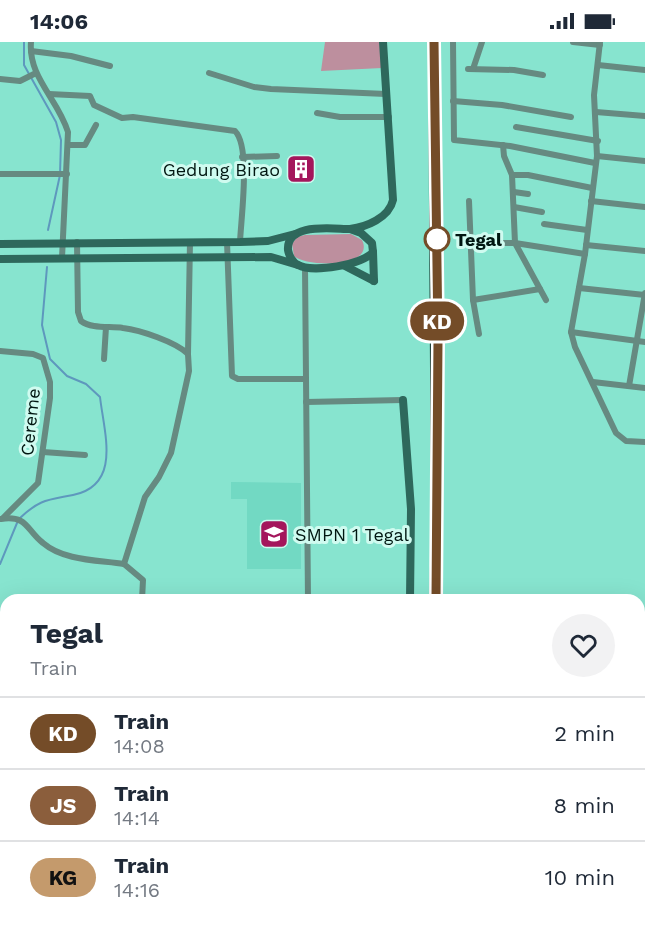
<!DOCTYPE html>
<style>
body{margin:0;font-family:"Work Sans",sans-serif;background:#f2f2f3;color:#1f2937;height:100vh;display:flex;flex-direction:column;font-size:22px;white-space:nowrap}
*{box-sizing:border-box;margin:0}
p{font-size:20px;color:#747a83}
.icon{flex:none;width:33px;height:33px;fill:none;stroke:currentColor;stroke-width:2;stroke-linecap:round;stroke-linejoin:round}
.map{position:relative;flex:1;overflow:hidden}
.panel{position:absolute;left:0px;top:552px;width:645px;height:332px;display:flex;flex-direction:column;background:#fff;border-radius:18px 18px 0 0;box-shadow:0 6px 24px #0002}
.panel>*{flex:none}
.badge{padding:0 12px;border-radius:20px;font-size:21px;line-height:39px}
.map>.badge{position:absolute;translate:-50% -50%;box-shadow:0 0 0 3px #fff}
.round{display:grid;place-items:center;flex:none;width:63px;height:63px;border-radius:32px;background:#f2f2f3}
.summary{display:flex;align-items:center;justify-content:space-between;height:102px;padding:0 30px}
h1{font-size:28px;font-weight:700;line-height:45px}
ul{padding:0;list-style:none}
li{display:flex;align-items:center;gap:18px;height:72px;padding:0 30px;border-top:2px solid #e0e1e3}
li div{flex:1}
li b{display:block;font-size:22px}
li em{font-style:normal}
li .badge{min-width:66px;font-weight:700;text-align:center}
.status{display:flex;justify-content:space-between;align-items:center;height:42px;padding:0 30px;background:#fff;direction:ltr}
.status svg{height:16px;fill:currentColor}
.map>svg:first-child{display:block}
.built{fill:#72d9c3}
.green{fill:#bd8f9e}
.lines{fill:none;stroke-linecap:round;stroke-linejoin:round}
.stream{stroke:#5e98bd;stroke-width:2}
.street{stroke:#668a81;stroke-width:6}
.secondary{stroke:#2e685c;stroke-width:8}
.rail{stroke:#193c34;stroke-width:2}
.line-casing{stroke:#fff;stroke-width:14}
.line{stroke:#744c28;stroke-width:9}
.stop-dot{fill:#fff;stroke:#744c28;stroke-width:3}
.labels{text-anchor:middle;dominant-baseline:central;stroke-width:6;stroke-linejoin:round;paint-order:stroke}
.poi-label{font-size:18px;fill:#001611;stroke:#d0fbf0;text-anchor:end}
.stop-label{font-size:18px;font-weight:bold;fill:#001611;stroke:#d0fbf0;text-anchor:start}
.street-label{font-size:18px;fill:#001611;stroke:#d0fbf0}
</style>
<div class="status"><b>14:06</b><svg viewBox="0 0 49 12"><path d="M0 12V9h3v3zM5 12V6h3v6zM10 12V3h3v9zM15 12V0h3v12zM26 1h20v11H26zM47 4h2v5h-2z"/></svg></div>
<div class="map">
<svg width="645" height="883" viewBox="0 0 645 883">
<rect width="100%" height="100%" fill="#87e4cf"/>
<path class="built" d="M231 440 301 441V527H247V457H231Z"/>
<g class="green">
<path d="M325 0H380L382 26 321 29Z"/>
<path d="M305 193 351 192 362 198C376 227 305 225 294 214L292 202 297 195Z"/>
</g>
<g class="lines">
<g class="stream">
<path d="M24 0V23L56 80 61 98 60 133 48 188"/>
<path d="M20 476C40 457 48 458 73 453 122 443 104 391 100 355L86 342 67 334 50 317 42 283 47 225"/>
<path d="M0 522 17 481"/>
<path d="M0 755 6 758"/>
<path d="M0 862 6 861"/>
</g>
<g class="street">
<path d="M31 0C28 35 58 57 68 90L62 216"/>
<path d="M453 0 454 98 510 104 595 121"/>
<path d="M573 0 600 3"/>
<path d="M600 0 594 53 597 114 585 212 571 290 575 305 616 391 626 399 645 400"/>
<path d="M31 9 71 14 110 24"/>
<path d="M598 23 645 28"/>
<path d="M468 27 514 28 543 33"/>
<path d="M473 27 482 0"/>
<path d="M209 31 254 45 271 47 386 52"/>
<path d="M0 37 20 39 36 31"/>
<path d="M49 52 90 54 94 63 122 76 133 75 235 89C251 105 241 176 240 200"/>
<path d="M453 59 502 63 571 75"/>
<path d="M596 70 645 74"/>
<path d="M317 71 340 75H389"/>
<path d="M516 85 598 99"/>
<path d="M69 103H85L96 83"/>
<path d="M503 103 504 114 512 133 515 201 546 258"/>
<path d="M597 114 645 119"/>
<path d="M242 115 277 114"/>
<path d="M0 132H67"/>
<path d="M512 133H528L592 146"/>
<path d="M514 150 528 152"/>
<path d="M469 159 473 258 479 292"/>
<path d="M591 159 645 165"/>
<path d="M514 165 542 170"/>
<path d="M544 182 587 188"/>
<path d="M77 200 78 270 81 279C92 287 109 284 123 286 140 288 176 300 188 312L189 329 171 411 159 435 145 455 124 522 143 538 142 558"/>
<path d="M227 200 232 334 238 337H306"/>
<path d="M471 201H515L585 212"/>
<path d="M586 203 645 209"/>
<path d="M305 225 308 558"/>
<path d="M579 246 645 253"/>
<path d="M473 258 540 247"/>
<path d="M571 290 645 300"/>
<path d="M0 309 33 312 43 316 50 340V356L38 441 3 476"/>
<path d="M188 312 190 200"/>
<path d="M104 317 106 285"/>
<path d="M593 340 645 346"/>
<path d="M629 344 645 251"/>
<path d="M306 360 403 358"/>
<path d="M43 410 85 413"/>
<path d="M1 477C28 473 26 488 43 501 64 519 98 518 124 522"/>
<path d="M0 583 6 585"/>
<path d="M0 630H6"/>
<path d="M0 871 6 870"/>
<path d="M55 878 64 883"/>
<path d="M175 878 196 883"/>
<path d="M471 878 472 883"/>
<path d="M211 883 212 878"/>
</g>
<g class="secondary">
<path d="M350 187C366 185 389 176 393 158L383 0"/>
<path d="M350 187 361 191 372 201 373 210C362 223 313 231 298 223 293 221 289 214 288 208 286 180 332 187 350 187Z"/>
<path d="M0 202 240 200 268 199 295 192"/>
<path d="M373 210 374 239"/>
<path d="M0 217 271 215 298 223"/>
<path d="M345 224 374 239"/>
<path d="M403 358 411 467 410 558"/>
<path d="M0 789 6 790"/>
<path d="M639 869 645 866"/>
<path d="M374 878 382 883"/>
<path d="M627 879 645 878"/>
<path d="M408 883V878"/>
</g>
<g class="rail">
<path d="M429 0 432 488 430 558"/>
<path d="M440 558 442 438"/>
<path d="M436 878V883"/>
<path d="M424 883V878"/>
</g>
</g>
<g class="lines">
<g class="line-casing">
<path id="line" d="M434 0 438 298 436 558"/>
</g>
<use href="#line" class="line"/>
</g>
<defs>
<g id="building-square" transform="scale(1.5)"><rect x="-9" y="-9" width="18" height="18" rx="4" fill="#a4165c" stroke="#d0fbf0"/><path d="M-4-6H4V6H1V3H-1V6H-4ZM-2.5-4.3h1.7v1.8h-1.7ZM.8-4.3h1.7v1.8H.8ZM-2.5-1h1.7V.8h-1.7ZM.8-1h1.7V.8H.8Z" fill="#fff"/></g>
<g id="school-square" transform="scale(1.5)"><rect x="-9" y="-9" width="18" height="18" rx="4" fill="#a4165c" stroke="#d0fbf0"/><path d="M0-5L7-2L0 1L-7-2ZM-4 1L0 2.5L4 1V4Q0 6-4 4Z" fill="#fff"/></g>
</defs>
<g fill-rule="evenodd">
<use href="#building-square" x="301" y="127"/>
<use href="#school-square" x="274" y="492"/>
</g>
<circle class="stop-dot" cx="437" cy="197" r="12"/>
<g class="labels">
<g class="poi-label">
<text x="280" y="127">Gedung Birao</text>
<text x="295" y="492" text-anchor="start">SMPN 1 Tegal</text>
</g>
<g class="stop-label">
<text x="455" y="197">Tegal</text>
</g>
<g class="street-label">
<text transform="translate(30 380) rotate(-84)">Cereme</text>
</g>
</g>
</svg>
<b class="badge" style="left:437px;top:279px;background:#744c28;color:#fff">KD</b>
<section class="panel">
<div class="summary"><div><h1>Tegal</h1><p>Train</p></div><a class="round"><svg class="icon" aria-label="heart" viewBox="0 0 24 24"><path d="M12 20l-8-8c-3-5 5-10 8-4 3-6 11-1 8 4z"/></svg></a></div>
<ul>
<li><span class="badge" style="background:#744c28;color:#fff">KD</span><div><b>Train</b><p>14:08</p></div><em>2 min</em></li>
<li><span class="badge" style="background:#8b5e3c;color:#fff">JS</span><div><b>Train</b><p>14:14</p></div><em>8 min</em></li>
<li><span class="badge" style="background:#c49a6c;color:#111">KG</span><div><b>Train</b><p>14:16</p></div><em>10 min</em></li>
</ul>
</section>
</div>
